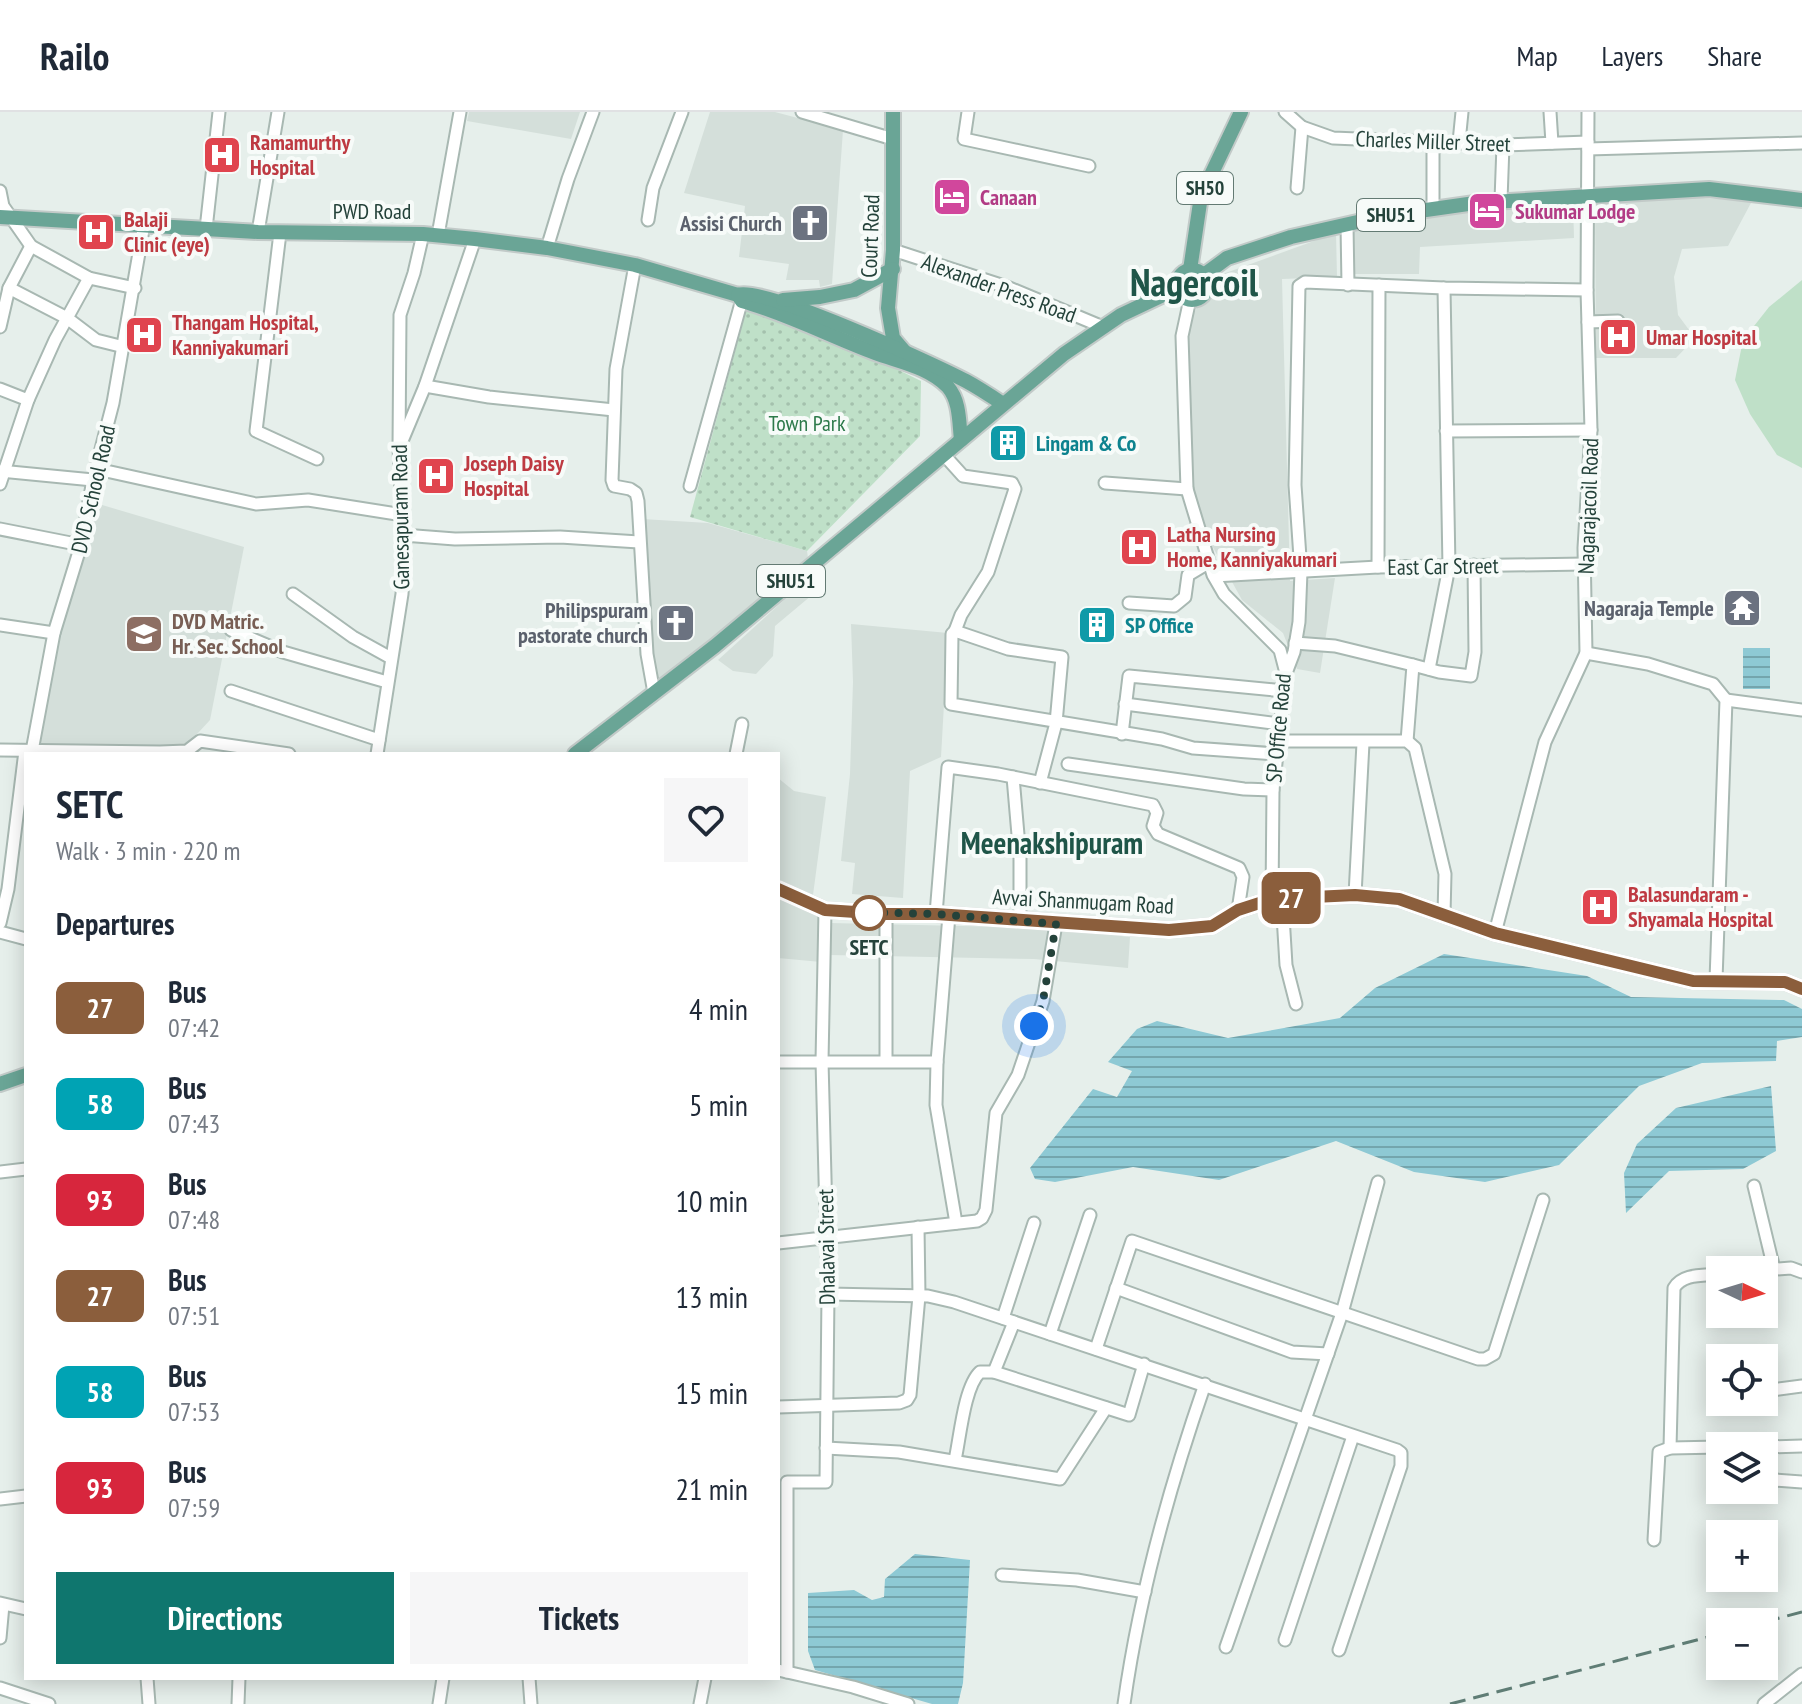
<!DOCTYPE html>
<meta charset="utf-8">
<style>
body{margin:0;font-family:"PT Sans Narrow",sans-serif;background:#f6f6f7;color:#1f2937;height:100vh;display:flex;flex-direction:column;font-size:30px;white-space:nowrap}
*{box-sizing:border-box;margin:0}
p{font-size:26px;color:#747a83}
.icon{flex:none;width:44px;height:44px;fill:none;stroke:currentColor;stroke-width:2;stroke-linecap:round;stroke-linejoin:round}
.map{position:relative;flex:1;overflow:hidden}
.side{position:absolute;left:24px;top:640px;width:756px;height:928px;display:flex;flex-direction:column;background:#fff;border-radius:0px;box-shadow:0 4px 20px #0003}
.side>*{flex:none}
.badge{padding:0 16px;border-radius:12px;font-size:28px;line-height:52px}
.needle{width:52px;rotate:94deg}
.controls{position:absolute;left:1706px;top:1144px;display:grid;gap:16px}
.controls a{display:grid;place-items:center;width:72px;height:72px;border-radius:0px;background:#fff;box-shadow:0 4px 20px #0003;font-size:40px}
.you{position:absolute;width:40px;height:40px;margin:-20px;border:6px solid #fff;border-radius:50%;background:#1a73e8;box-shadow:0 0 0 12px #1a73e833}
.map>.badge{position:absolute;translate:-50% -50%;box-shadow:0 0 0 4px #fff}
h2{padding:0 32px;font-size:30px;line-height:72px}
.round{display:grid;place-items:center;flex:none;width:84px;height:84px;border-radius:0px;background:#f6f6f7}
.overview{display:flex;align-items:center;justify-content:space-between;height:136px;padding:0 32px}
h1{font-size:38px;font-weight:700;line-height:60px}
.primary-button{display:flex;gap:16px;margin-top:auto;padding:16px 32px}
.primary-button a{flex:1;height:92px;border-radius:0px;background:#0f766e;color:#fff;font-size:32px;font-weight:700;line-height:92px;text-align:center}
.primary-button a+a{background:#f6f6f7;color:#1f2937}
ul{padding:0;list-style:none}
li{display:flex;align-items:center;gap:24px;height:96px;padding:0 32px}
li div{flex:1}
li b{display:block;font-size:30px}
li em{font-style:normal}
li .badge{min-width:88px;font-weight:700;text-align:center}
header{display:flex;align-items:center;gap:48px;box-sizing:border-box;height:112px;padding:0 40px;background:#fff;border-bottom:2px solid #e0e1e3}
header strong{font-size:38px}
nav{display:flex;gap:44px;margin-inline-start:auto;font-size:28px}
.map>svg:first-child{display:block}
.built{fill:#d4dfda}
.park{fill:url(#park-dots)}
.pitch{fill:#bfe0c8}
.water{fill:url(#water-rules)}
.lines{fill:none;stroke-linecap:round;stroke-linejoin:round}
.minor-casing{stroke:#a8b8b2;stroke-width:15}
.major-casing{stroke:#c2cac8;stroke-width:18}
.minor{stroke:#fff;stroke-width:11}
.major{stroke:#6aa596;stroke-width:14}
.rail{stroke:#5f7d75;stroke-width:3;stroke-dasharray:16 8;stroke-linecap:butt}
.line-casing{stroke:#fff;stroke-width:18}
.line{stroke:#8b5e3c;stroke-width:12}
.walk{stroke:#24423a;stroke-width:8;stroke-dasharray:0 14.4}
.stop-dot{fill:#fff;stroke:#8b5e3c;stroke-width:4}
.labels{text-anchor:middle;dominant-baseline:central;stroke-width:8;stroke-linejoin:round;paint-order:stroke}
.shield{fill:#f7fbf9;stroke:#637a73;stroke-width:2}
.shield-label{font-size:20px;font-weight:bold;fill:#24423a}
.street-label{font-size:22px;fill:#24423a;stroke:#f7fbf9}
.health-label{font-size:22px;font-weight:bold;fill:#be3a42;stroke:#f7fbf9;text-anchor:start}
.hotel-label{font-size:22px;font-weight:bold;fill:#b23c85;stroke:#f7fbf9;text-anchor:start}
.worship-label{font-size:22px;font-weight:bold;fill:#5b616d;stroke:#f7fbf9;text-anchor:end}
.park-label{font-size:22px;fill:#2d7a4b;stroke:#f7fbf9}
.culture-label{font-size:22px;font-weight:bold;fill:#0d838f;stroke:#f7fbf9;text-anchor:start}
.education-label{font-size:22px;font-weight:bold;fill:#785e54;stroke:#f7fbf9;text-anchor:start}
.stop-label{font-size:22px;font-weight:bold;fill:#24423a;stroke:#f7fbf9}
.district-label{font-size:30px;font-weight:bold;fill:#1f5548;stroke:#f7fbf9}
.town-label{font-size:38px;font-weight:bold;fill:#1f5548;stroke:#f7fbf9}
</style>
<header>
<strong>Railo</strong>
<nav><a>Map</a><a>Layers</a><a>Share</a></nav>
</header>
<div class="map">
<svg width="1802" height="1592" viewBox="0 0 1802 1592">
<defs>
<pattern id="park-dots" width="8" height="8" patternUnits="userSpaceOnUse" patternTransform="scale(2)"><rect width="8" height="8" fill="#bfe0c8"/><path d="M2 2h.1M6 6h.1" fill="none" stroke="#a4c1ad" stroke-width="1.8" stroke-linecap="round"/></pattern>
<pattern id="water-rules" width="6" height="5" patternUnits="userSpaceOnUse" patternTransform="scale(2)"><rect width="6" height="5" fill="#8ec9d4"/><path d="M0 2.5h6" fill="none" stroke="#74a5ad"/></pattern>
</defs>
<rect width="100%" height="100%" fill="#e6efeb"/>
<g class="built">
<path d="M469 0H580L571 27 467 9Z"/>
<path d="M710 0H775L843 18 832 172 820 175 819 168H786L789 152 739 145 745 94 684 81Z"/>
<path d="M1671 84 1752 89 1728 134 1682 137 1674 165 1678 203 1695 226 1676 246H1596L1595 89Z"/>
<path d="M1573 90 1574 126 1420 135 1419 162H1355L1354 117 1463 95Z"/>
<path d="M1336 121 1337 165 1282 167 1290 469 1335 466 1320 561 1297 557 1283 521 1242 488 1204 419 1193 379 1186 212 1220 163Z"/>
<path d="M92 390 244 435 210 608 185 635H34Z"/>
<path d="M642 407 708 411 807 439 808 446 778 476 658 569 648 542Z"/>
<path d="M805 469 818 478 775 514 773 544 756 562 733 559 718 548Z"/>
<path d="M851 512 948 521 941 645 910 659 903 786 852 782 855 751 841 749 850 662 853 570Z"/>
<path d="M778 666 794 679 826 685 813 783 778 769Z"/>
<path d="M778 785 822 804 821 850 778 846Z"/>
<path d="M830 811 1049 816 1130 825 1128 856 1034 847 830 843Z"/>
</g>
<path class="park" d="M747 195 799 209 921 269 920 324 807 439 690 405Z"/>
<path class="pitch" d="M1802 168V356L1777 343 1750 302 1735 268 1743 228 1769 195Z"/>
<g class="water">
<rect x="1743" y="536" width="27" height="41"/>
<path d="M1444 842 1587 864 1631 885 1784 888 1802 897V925L1777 929 1776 949 1702 951 1639 974 1559 1053 1485 1070 1414 1060 1336 1029 1219 1068 1133 1055 1055 1070 1035 1067 1030 1056 1093 977 1117 985 1132 959 1108 950 1137 917 1157 909 1228 926 1340 906 1375 876Z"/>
<path d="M1771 974 1776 1039 1743 1057 1669 1059 1626 1101 1624 1061 1637 1032 1676 996Z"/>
<path d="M915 1442 970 1448 963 1571 958 1592H932L815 1558 808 1539V1481L854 1478 872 1488 884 1485 885 1467Z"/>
</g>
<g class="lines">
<g class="minor-casing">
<g id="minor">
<path d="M802 0 893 27"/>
<path d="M968 0 964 27 1089 54"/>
<path d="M1285 0 1302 15 1333 26 1503 33 1588 30"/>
<path d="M1550 0 1552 31"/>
<path d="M1459 30 1462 0"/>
<path d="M1588 37 1802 31"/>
<path d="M1297 76 1302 15"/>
<path d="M0 79 3 94 31 134 89 166 135 176"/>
<path d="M1501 88 1503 33"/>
<path d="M1433 96V30"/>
<path d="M648 108 653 76 682 0"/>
<path d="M1347 113 1348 173"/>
<path d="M206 117 219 0"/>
<path d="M258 120 278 0"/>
<path d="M280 121 256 319 317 347"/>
<path d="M438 123 460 0"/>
<path d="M547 136 568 67 593 0"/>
<path d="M893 138 1007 175 1103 215"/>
<path d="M635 153 616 257 612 368 614 374 630 377 636 381 638 389 647 542 654 581"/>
<path d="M9 176 67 206 96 228 124 235"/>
<path d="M1190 187 1182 224 1187 377 1213 463 1224 482 1280 538 1286 561 1273 678 1272 787"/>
<path d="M1588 210 1618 209"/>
<path d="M0 215 9 176 31 134"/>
<path d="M425 274 489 285 614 298"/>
<path d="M0 277 28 288"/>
<path d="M1446 319 1591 318"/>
<path d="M402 329 425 274 475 127"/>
<path d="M945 344 963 364 1012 371 1015 377 988 460 961 503 955 519"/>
<path d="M97 357 256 392 308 388 403 403"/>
<path d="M0 359 93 368"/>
<path d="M1105 371 1187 377"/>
<path d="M0 372 28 288 55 228 89 166"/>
<path d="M690 374 743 184"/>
<path d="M0 417 81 433"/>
<path d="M403 423 455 427 560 425 639 430"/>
<path d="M1378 455 1379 173"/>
<path d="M1214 464 1378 455 1585 452"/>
<path d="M293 482 353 525 391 546"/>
<path d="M1129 491 1174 494 1185 485 1188 463 1208 451"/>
<path d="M0 513 54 521"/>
<path d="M231 518 283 540 387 570"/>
<path d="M1295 531 1335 534 1413 553"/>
<path d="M1586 541 1648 552 1713 572 1726 588 1716 868"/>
<path d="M1429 557 1449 455 1444 176"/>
<path d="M1286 561 1294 540 1299 510 1301 460 1295 373 1299 174 1305 170 1444 176 1587 178"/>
<path d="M231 579 379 628"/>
<path d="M1726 588 1802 598"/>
<path d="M1125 592 1280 612"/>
<path d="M1122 622 1129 564 1284 579"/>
<path d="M1278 629H1407L1415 636 1445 762 1444 802"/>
<path d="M1407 629 1413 553 1439 560 1471 564 1475 540 1474 453"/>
<path d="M0 638 160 640 187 639 200 629 289 642"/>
<path d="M32 639 54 521 81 433 93 368 113 291 144 112"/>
<path d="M377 642 402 482 404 452 399 336 400 203 414 161 423 122"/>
<path d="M736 642 742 612"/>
<path d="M1068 652 1244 677 1273 678"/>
<path d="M1013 665 1020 746V807"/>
<path d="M1040 671 1056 611 1062 545 1008 537 955 519 952 522 951 592 1162 627 1193 636 1277 642"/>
<path d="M1355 783 1363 631"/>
<path d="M1282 787 1286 853 1296 892"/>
<path d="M936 802 948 655 998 662 1153 693 1157 701 1153 714 1158 722 1239 756 1243 765 1238 798"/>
<path d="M949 803 937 950 936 993 956 1111"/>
<path d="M0 811 8 777 25 639"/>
<path d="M0 820 26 827"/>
<path d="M1495 821 1545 630 1586 541 1584 436 1591 318 1587 178 1588 0"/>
<path d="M886 948V802"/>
<path d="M778 950H937"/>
<path d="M0 1060 26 1057"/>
<path d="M1754 1074 1774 1157"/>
<path d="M778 1131 977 1109 982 1106 986 1098 996 1001 1018 963 1043 889 1056 812"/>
<path d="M1764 1158 1791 1156 1802 1160"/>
<path d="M1116 1176 1292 1240 1328 1242"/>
<path d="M828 1182 928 1184 954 1190 1397 1338 1401 1341V1354L1339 1538"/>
<path d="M1003 1206 1034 1111"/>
<path d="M1050 1222 1090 1103"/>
<path d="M1096 1237 1132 1129 1478 1247H1485L1494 1242 1543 1088"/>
<path d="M994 1260 1014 1210"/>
<path d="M1764 1279 1802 1274"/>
<path d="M778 1295 899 1291 907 1288 910 1283 919 1184 918 1115"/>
<path d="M1764 1335 1802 1334"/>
<path d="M826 1336 899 1340 1060 1367 1106 1296"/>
<path d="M1670 1336 1674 1176C1683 1161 1704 1164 1720 1162"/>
<path d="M955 1348C960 1326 964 1275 980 1260H994L1129 1303 1144 1252"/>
<path d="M1775 1368 1802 1370"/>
<path d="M0 1387 26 1384"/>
<path d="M1654 1428 1659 1340 1670 1336 1720 1335"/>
<path d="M1002 1463 1077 1468 1145 1480"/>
<path d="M0 1491 26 1497"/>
<path d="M0 1526 3 1493"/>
<path d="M1285 1528 1353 1324"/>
<path d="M1226 1535 1342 1201 1378 1070"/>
<path d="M778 1558 853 1575 908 1592"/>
<path d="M787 1560V1370H826L828 1182 822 949 825 798"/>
<path d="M147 1566 149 1592"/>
<path d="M529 1566 531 1592"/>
<path d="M0 1576 49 1592"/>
<path d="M238 1592 239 1566"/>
<path d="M439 1592 443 1566"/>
<path d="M700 1592 705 1566"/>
<path d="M1124 1592C1139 1484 1169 1376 1205 1272"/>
<path d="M1764 1592 1802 1562"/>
</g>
</g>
<g class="major-casing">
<g id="major">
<path d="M893 0V138L888 196 893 226 904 239"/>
<path d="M0 105 258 120 423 122 475 127 547 136 635 153 738 183 742 189C788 202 830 224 875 241 899 250 929 255 948 275 960 289 959 310 961 328"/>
<path d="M1190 158 1201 84 1241 0"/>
<circle cx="1192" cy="173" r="15"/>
<path d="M1204 163 1227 146 1291 125 1384 104 1475 91 1709 77 1802 88"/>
<path d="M738 183C760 172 936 253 966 269 979 276 991 284 1003 292"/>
<path d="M783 188 820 185 854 178 893 157"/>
<path d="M575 642 715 534 1064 242 1121 203 1178 176"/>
<path d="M778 777 825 798 886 802H936L1169 818 1212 814 1238 798 1272 787 1355 783 1399 787 1495 821 1693 869 1785 870 1802 877"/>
<path d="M0 972 26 963"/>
</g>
</g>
<use href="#minor" class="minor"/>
<use href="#major" class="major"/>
<g class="rail">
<path d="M1764 1510 1802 1500"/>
<path d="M1450 1592 1720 1522"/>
</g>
</g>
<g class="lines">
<g class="line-casing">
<path id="line" d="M778 777 825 798 886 802H936L1169 818 1212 814 1238 798 1272 787 1355 783 1399 787 1495 821 1693 869 1785 870 1802 877"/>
</g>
<use href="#line" class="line"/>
<path class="walk" d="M869 801 855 800 936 802 1056 812 1043 889 1034 914"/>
</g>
<defs>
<g id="hospital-square" transform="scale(2)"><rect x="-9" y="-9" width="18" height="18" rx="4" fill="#e0444e" stroke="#f7fbf9"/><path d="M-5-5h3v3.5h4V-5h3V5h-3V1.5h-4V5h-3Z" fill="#fff"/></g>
<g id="hotel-square" transform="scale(2)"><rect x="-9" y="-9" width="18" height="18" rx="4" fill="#d1479c" stroke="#f7fbf9"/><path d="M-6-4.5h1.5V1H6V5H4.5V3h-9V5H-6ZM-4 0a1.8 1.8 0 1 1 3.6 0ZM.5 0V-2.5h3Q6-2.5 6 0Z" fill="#fff"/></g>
<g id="church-square" transform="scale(2)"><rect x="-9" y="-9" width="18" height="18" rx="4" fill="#6b7280" stroke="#f7fbf9"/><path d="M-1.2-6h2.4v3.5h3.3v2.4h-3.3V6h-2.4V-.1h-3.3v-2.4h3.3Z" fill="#fff"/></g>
<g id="building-square" transform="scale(2)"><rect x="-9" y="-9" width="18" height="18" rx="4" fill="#0f9aa8" stroke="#f7fbf9"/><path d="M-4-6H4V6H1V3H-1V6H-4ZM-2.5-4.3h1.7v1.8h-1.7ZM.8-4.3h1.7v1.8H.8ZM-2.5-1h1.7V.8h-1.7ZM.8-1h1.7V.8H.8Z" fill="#fff"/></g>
<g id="temple-square" transform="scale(2)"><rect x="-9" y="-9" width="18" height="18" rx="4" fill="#6b7280" stroke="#f7fbf9"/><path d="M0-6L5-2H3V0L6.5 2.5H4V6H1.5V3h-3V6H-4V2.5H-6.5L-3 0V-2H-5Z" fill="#fff"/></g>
<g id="school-square" transform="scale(2)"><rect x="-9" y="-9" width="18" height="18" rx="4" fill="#8d6e63" stroke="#f7fbf9"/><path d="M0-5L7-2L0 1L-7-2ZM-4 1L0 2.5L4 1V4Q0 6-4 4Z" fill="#fff"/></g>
</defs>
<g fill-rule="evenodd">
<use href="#hospital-square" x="222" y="43"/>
<use href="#hotel-square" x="952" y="85"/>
<use href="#hotel-square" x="1487" y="99"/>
<use href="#church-square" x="810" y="111"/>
<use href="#hospital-square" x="96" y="120"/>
<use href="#hospital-square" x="144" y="223"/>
<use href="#hospital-square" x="1618" y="225"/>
<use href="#building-square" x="1008" y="331"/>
<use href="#hospital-square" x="436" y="364"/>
<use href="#hospital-square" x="1139" y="435"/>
<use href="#temple-square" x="1742" y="496"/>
<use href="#church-square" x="676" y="511"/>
<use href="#building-square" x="1097" y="513"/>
<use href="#school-square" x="144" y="522"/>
<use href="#hospital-square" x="1600" y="795"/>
</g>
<circle class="stop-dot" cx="869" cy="801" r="16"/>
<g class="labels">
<g class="shield">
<rect x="1177" y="60" width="56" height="32" rx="6"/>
<rect x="1357" y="87" width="68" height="32" rx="6"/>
<rect x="757" y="453" width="68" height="32" rx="6"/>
</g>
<g class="shield-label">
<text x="1205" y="76">SH50</text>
<text x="1391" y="103">SHU51</text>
<text x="791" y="469">SHU51</text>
</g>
<g class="street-label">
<text transform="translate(1433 29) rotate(2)">Charles Miller Street</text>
<text x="372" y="99">PWD Road</text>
<text transform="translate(870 124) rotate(-88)">Court Road</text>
<text transform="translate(999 176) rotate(20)">Alexander Press Road</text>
<text transform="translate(93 377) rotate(-77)">DVD School Road</text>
<text transform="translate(1588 394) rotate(-88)">Nagarajacoil Road</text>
<text transform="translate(400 405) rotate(-91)">Ganesapuram Road</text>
<text transform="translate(1443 454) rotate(-1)">East Car Street</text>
<text transform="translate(1278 616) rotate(-85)">SP Office Road</text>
<text transform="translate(1083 789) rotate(3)">Avvai Shanmugam Road</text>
<text transform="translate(826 1135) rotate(-91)">Dhalavai Street</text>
</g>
<g class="health-label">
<text x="250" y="30">Ramamurthy<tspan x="250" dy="25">Hospital</tspan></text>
<text x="124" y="107">Balaji<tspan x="124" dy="25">Clinic (eye)</tspan></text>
<text x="172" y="210">Thangam Hospital,<tspan x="172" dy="25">Kanniyakumari</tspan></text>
<text x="1646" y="225">Umar Hospital</text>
<text x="464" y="351">Joseph Daisy<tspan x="464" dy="25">Hospital</tspan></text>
<text x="1167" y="422">Latha Nursing<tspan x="1167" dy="25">Home, Kanniyakumari</tspan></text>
<text x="1628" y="782">Balasundaram -<tspan x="1628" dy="25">Shyamala Hospital</tspan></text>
</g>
<g class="hotel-label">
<text x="980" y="85">Canaan</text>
<text x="1515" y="99">Sukumar Lodge</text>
</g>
<g class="worship-label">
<text x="782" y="111">Assisi Church</text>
<text x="1714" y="496">Nagaraja Temple</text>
<text x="648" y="498">Philipspuram<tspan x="648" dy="25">pastorate church</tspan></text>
</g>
<g class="park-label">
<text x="807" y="311">Town Park</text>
</g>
<g class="culture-label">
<text x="1036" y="331">Lingam &amp; Co</text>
<text x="1125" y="513">SP Office</text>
</g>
<g class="education-label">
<text x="172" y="509">DVD Matric.<tspan x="172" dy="25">Hr. Sec. School</tspan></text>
</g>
<g class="stop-label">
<text x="869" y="835">SETC</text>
</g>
<g class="district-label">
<text x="1052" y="730">Meenakshipuram</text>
</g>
<g class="town-label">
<text x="1194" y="169">Nagercoil</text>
</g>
</g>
</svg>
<div class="controls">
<a><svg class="needle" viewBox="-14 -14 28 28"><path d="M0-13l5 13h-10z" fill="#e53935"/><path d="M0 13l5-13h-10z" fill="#747a83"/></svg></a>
<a><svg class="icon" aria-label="locate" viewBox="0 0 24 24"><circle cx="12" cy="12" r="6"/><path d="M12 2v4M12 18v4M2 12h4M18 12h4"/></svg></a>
<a><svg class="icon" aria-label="layers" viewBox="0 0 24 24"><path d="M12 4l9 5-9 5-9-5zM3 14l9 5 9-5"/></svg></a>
<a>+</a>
<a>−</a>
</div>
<div class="you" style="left:1034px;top:914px"></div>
<b class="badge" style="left:1291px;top:786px;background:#8b5e3c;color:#fff">27</b>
<section class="side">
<div class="overview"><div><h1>SETC</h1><p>Walk · 3 min · 220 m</p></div><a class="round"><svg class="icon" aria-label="heart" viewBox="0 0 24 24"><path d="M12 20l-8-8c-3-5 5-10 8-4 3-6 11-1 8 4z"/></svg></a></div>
<h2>Departures</h2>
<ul>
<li><span class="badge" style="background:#8b5e3c;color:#fff">27</span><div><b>Bus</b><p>07:42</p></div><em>4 min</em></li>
<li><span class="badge" style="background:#00a3b4;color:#fff">58</span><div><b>Bus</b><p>07:43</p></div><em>5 min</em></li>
<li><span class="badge" style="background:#d7263d;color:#fff">93</span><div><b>Bus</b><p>07:48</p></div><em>10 min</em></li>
<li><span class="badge" style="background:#8b5e3c;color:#fff">27</span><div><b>Bus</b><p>07:51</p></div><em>13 min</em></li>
<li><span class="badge" style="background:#00a3b4;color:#fff">58</span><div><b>Bus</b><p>07:53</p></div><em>15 min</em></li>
<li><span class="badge" style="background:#d7263d;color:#fff">93</span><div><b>Bus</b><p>07:59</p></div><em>21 min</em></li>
</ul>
<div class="primary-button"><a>Directions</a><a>Tickets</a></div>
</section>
</div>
